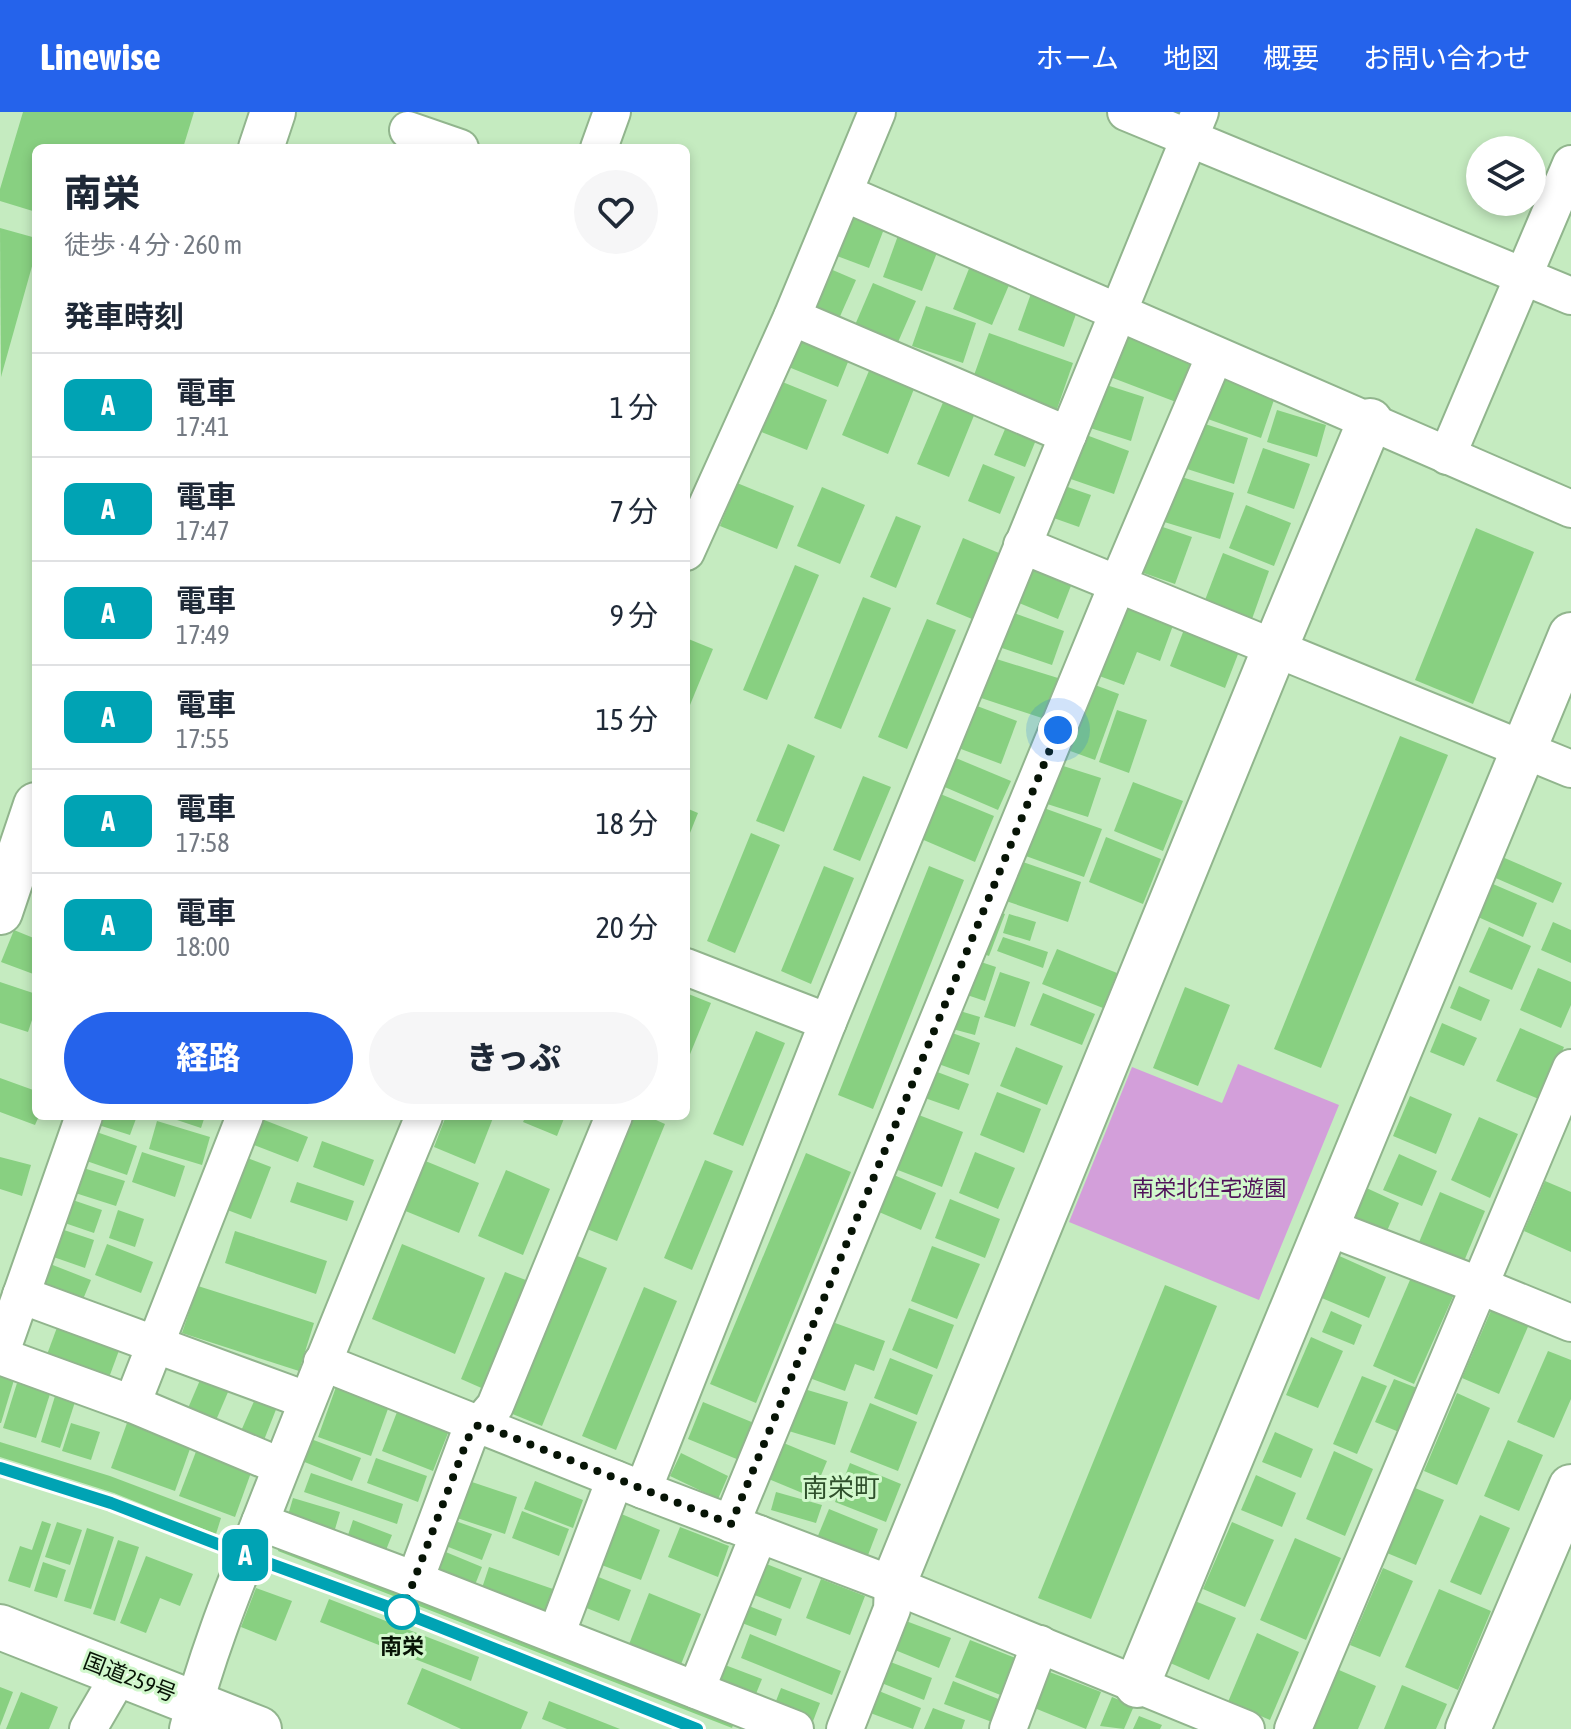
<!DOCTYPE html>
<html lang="ja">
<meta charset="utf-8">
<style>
body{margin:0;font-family:"Asap Condensed","Noto Sans JP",sans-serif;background:#f6f6f7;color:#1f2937;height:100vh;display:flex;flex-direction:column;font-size:30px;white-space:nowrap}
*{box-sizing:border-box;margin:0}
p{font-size:26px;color:#747a83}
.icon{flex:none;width:44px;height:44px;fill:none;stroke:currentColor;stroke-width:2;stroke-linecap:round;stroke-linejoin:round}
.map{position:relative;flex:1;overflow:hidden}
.drawer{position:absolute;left:32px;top:32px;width:658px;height:976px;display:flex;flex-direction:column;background:#fff;border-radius:12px;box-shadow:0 4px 12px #0003}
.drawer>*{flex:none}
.badge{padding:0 16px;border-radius:12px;font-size:28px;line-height:52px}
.buttons{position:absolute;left:1466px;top:24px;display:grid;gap:16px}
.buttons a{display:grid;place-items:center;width:80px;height:80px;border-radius:50%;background:#fff;box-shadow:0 4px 12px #0003;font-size:40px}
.you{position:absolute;width:40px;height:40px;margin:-20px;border:6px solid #fff;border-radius:50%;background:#1a73e8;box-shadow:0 0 0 12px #1a73e833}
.map>.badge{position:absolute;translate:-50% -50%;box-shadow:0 0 0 4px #fff}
h2{padding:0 32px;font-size:30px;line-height:72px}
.round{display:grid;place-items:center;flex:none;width:84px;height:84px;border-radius:42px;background:#f6f6f7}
.head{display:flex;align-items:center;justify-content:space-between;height:136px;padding:0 32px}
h1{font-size:38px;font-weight:800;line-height:60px}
.button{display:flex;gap:16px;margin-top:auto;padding:16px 32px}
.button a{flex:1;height:92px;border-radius:48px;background:#2563eb;color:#fff;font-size:32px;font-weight:800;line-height:92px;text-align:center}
.button a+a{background:#f6f6f7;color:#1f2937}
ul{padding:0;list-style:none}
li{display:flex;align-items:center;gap:24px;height:104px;padding:0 32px;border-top:2px solid #e0e1e3}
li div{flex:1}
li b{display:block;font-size:30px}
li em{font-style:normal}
li .badge{min-width:88px;font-weight:700;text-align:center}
header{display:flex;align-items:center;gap:48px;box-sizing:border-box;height:112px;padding:0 40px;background:#2563eb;color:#fff}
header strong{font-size:38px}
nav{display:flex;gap:44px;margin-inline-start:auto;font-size:28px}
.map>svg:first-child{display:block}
.green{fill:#d39fda}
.building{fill:#88d081}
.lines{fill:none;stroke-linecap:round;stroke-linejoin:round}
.minor-casing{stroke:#91b58d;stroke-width:40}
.tertiary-casing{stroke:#91b58d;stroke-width:48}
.secondary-casing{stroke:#91b58d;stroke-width:48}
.trunk-casing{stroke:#91b58d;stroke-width:48}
.minor{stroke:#fff;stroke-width:36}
.tertiary{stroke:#fff;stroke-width:44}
.secondary{stroke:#fff;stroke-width:44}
.trunk{stroke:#fff;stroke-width:44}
.rail-casing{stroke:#2a3c29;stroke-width:9}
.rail{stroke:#d2f8cd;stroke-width:6;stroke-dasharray:18;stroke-linecap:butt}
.line-casing{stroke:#fff;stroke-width:18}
.line{stroke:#00a3b4;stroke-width:12}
.walk{stroke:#071406;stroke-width:8;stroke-dasharray:0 14.4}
.stop-dot{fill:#fff;stroke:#00a3b4;stroke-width:4}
.labels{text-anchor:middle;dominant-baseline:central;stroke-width:6;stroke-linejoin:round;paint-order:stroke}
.park-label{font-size:22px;fill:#51135a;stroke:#d2f8cd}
.stop-label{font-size:22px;font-weight:bold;fill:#071406;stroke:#d2f8cd}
.street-label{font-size:22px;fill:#071406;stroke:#d2f8cd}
.quarter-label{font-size:26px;fill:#2f502c;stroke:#d2f8cd}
</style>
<header>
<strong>Linewise</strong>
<nav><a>ホーム</a><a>地図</a><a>概要</a><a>お問い合わせ</a></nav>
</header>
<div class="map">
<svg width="1571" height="1617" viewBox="0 0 1571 1617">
<rect width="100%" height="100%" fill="#c5ebc0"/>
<path class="green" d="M1238 952 1339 993 1259 1188 1069 1110 1132 955 1222 991Z"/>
<g class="building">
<path d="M23 0H194L183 36H36V100L0 89V77Z"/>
<path d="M848 89 889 104 869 156 829 141Z"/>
<path d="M0 116 36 126V140L1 265Z"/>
<path d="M900 118 940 133 922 179 883 165Z"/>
<path d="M972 149 1012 166 992 213 953 197Z"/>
<path d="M828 156 856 168 838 209 810 197Z"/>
<path d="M873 171 916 189 895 237 852 220Z"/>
<path d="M1033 176 1079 194 1064 235 1018 218Z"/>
<path d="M926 194 976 211 963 251 912 234Z"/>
<path d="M1123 216 1193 243 1176 290 1105 263Z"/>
<path d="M801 218 852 240 838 275 786 254Z"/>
<path d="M989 221 1073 251 1057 297 973 266Z"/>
<path d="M871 254 916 272 888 342 842 323Z"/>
<path d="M1220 262 1276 282 1261 326 1205 306Z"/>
<path d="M780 269 827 288 807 338 759 319Z"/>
<path d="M1097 270 1144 285 1131 329 1084 314Z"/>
<path d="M944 288 975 301 949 365 917 352Z"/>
<path d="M1277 298 1326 313 1317 345 1267 330Z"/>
<path d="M1008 310 1038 323 1025 355 994 343Z"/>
<path d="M1199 310 1248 326 1234 372 1184 356Z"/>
<path d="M1081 321 1129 339 1114 382 1065 365Z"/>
<path d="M1263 336 1310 352 1294 397 1247 381Z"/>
<path d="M983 352 1015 365 1000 402 968 389Z"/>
<path d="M1175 363 1234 381 1220 427 1161 409Z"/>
<path d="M737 371 794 394 777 437 720 414Z"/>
<path d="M1059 372 1091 383 1079 415 1048 404Z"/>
<path d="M822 375 865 393 840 452 797 434Z"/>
<path d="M1246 393 1291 411 1274 454 1229 436Z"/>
<path d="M896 404 921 414 896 476 870 465Z"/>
<path d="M1154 412 1192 425 1175 472 1138 459Z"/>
<path d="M1476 416 1534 440 1473 592 1415 568Z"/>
<path d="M963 426 999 441 972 507 936 492Z"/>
<path d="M1223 441 1269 459 1252 507 1205 488Z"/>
<path d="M1025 447 1074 466 1058 507 1009 487Z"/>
<path d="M795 453 819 463 767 588 743 578Z"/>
<path d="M863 485 891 496 841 617 814 606Z"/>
<path d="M1119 487 1175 508 1160 549 1137 540 1124 573 1091 561Z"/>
<path d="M1008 499 1064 519 1052 553 996 534Z"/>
<path d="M927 507 956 518 907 637 878 625Z"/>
<path d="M1185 515 1240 537 1225 576 1170 554Z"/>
<path d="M686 526 713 537 690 593 686 591Z"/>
<path d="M990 545 1058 566 1045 607 978 585Z"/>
<path d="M1087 570 1119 582 1095 648 1062 636Z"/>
<path d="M969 591 1017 609 1001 652 953 634Z"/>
<path d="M1117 598 1147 608 1129 661 1099 650Z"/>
<path d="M1400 624 1448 643 1321 956 1274 937Z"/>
<path d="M788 632 815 644 784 720 756 709Z"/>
<path d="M951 644 1011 669 998 698 940 673Z"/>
<path d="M1057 652 1101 666 1088 705 1044 691Z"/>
<path d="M863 664 891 675 860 749 833 738Z"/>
<path d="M1133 670 1183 689 1163 739 1114 719Z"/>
<path d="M938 681 994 704 975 750 919 726Z"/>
<path d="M1041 695 1102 717 1084 765 1023 743Z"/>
<path d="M686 696 698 701 686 731Z"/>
<path d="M751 721 780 733 735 841 707 829Z"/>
<path d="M1106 725 1161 747 1143 792 1089 770Z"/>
<path d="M1500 744 1562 771 1553 791 1491 764Z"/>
<path d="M1017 748 1081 770 1068 810 1003 788Z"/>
<path d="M824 754 854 766 811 872 781 859Z"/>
<path d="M929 754 964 768 873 997 838 983Z"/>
<path d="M1493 772 1537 791 1523 825 1478 805Z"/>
<path d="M991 797 1005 802 989 844 976 839Z"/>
<path d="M1009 802 1036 810 1030 829 1003 821Z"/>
<path d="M1553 810 1571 818V851L1541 838Z"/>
<path d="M1489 815 1531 834 1512 878 1469 860Z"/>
<path d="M14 818 36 827V863L1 850Z"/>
<path d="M1003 825 1048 840 1043 856 997 839Z"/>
<path d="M1057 837 1117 861 1103 896 1042 872Z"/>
<path d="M972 847 996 855 985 889 961 881Z"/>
<path d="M1538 856 1571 870V893L1561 916 1520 898Z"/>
<path d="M1000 860 1030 870 1015 915 984 905Z"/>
<path d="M0 870 36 882V896L28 920 0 911Z"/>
<path d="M1459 874 1490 888 1481 909 1450 896Z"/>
<path d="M1185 875 1230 893 1198 974 1153 956Z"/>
<path d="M686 881 711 891 686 952Z"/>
<path d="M1043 881 1095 902 1082 933 1030 913Z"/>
<path d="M950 896 980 905 975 923 945 915Z"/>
<path d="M1442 911 1477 926 1464 954 1430 940Z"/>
<path d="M1520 916 1564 935 1541 988 1496 969Z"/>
<path d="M944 918 980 931 969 963 933 950Z"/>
<path d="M756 919 785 931 743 1034 713 1022Z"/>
<path d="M1016 935 1063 954 1047 993 1000 974Z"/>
<path d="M932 958 969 972 959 998 922 985Z"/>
<path d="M0 966 36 979V1004H39L35 1013 0 1000Z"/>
<path d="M997 980 1041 997 1024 1041 980 1023Z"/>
<path d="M1410 984 1452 1002 1436 1042 1393 1024Z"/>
<path d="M911 1000 963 1020 942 1075 890 1055Z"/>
<path d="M91 1004H137L130 1023 89 1010Z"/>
<path d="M165 1004H205L201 1016Z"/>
<path d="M446 1004 493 1006 475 1052 434 1035Z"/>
<path d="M526 1004H565L557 1024 523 1010Z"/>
<path d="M633 1004H647L665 1012 617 1129 587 1117Z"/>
<path d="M1479 1005 1518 1022 1490 1086 1451 1068Z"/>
<path d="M259 1006 308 1025 298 1050 249 1031Z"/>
<path d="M157 1009 210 1025 202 1053 149 1037Z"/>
<path d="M85 1016 137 1034 127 1063 75 1045Z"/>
<path d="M322 1029 374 1048 364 1074 313 1055Z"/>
<path d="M142 1040 185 1054 175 1085 132 1070Z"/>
<path d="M975 1040 1015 1056 998 1097 959 1081Z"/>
<path d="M806 1041 851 1060 756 1291 710 1272Z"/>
<path d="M1399 1042 1437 1059 1422 1094 1383 1078Z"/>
<path d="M242 1044 271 1055 251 1107 222 1096Z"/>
<path d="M0 1045 31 1053 22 1084 0 1077Z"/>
<path d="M423 1048 479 1071 459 1121 403 1098Z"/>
<path d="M705 1048 733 1059 692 1158 664 1146Z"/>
<path d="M77 1054 125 1069 116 1094 69 1079Z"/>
<path d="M506 1058 550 1077 523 1143 478 1124Z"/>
<path d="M887 1060 936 1081 921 1118 872 1097Z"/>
<path d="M1545 1069 1571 1080V1140L1524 1119Z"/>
<path d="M297 1070 354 1089 347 1109 290 1090Z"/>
<path d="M1360 1073 1399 1091 1384 1126 1344 1109Z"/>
<path d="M1440 1080 1485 1099 1462 1154 1417 1135Z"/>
<path d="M61 1084 102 1098 94 1121 53 1107Z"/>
<path d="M950 1087 1000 1107 985 1146 935 1126Z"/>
<path d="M118 1098 144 1107 135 1135 109 1126Z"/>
<path d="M52 1114 94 1128 85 1156 42 1141Z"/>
<path d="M235 1119 327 1149 316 1182 225 1151Z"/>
<path d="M107 1132 153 1150 141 1181 95 1163Z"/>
<path d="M402 1132 485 1166 455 1242 372 1207Z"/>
<path d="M932 1134 980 1152 957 1207 911 1189Z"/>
<path d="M1335 1142 1386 1165 1369 1206 1317 1184Z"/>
<path d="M575 1143 607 1156 542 1314 510 1301Z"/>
<path d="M40 1148 91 1168 79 1197 29 1178Z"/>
<path d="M505 1160 531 1170 486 1278 461 1267Z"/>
<path d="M1413 1161 1455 1180 1414 1272 1373 1254Z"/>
<path d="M1165 1173 1217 1194 1091 1507 1038 1486Z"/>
<path d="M198 1174 314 1211 299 1259 182 1221Z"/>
<path d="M644 1175 677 1189 616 1338 582 1324Z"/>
<path d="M1493 1194 1530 1210 1499 1282 1462 1266Z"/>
<path d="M909 1196 954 1213 937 1257 892 1238Z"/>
<path d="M1331 1199 1362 1213 1354 1233 1322 1220Z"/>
<path d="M824 1207 885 1229 874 1259 855 1252 845 1279 804 1264Z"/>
<path d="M59 1210 121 1233 107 1271 45 1248Z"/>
<path d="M1311 1225 1343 1239 1318 1296 1286 1283Z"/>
<path d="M1548 1239 1571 1248V1287L1554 1326 1517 1310Z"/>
<path d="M890 1246 933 1263 917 1303 874 1286Z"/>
<path d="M203 1261 231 1273 214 1313 186 1301Z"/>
<path d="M0 1264 14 1268 1 1311H0Z"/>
<path d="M1362 1264 1387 1274 1357 1342 1333 1332Z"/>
<path d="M1394 1267 1417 1276 1399 1320 1375 1310Z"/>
<path d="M17 1271 50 1282 36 1326 3 1316Z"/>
<path d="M794 1274 848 1290 835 1333 782 1317Z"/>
<path d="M336 1275 389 1294 371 1344 318 1325Z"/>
<path d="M1457 1281 1490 1296 1457 1373 1424 1359Z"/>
<path d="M55 1284 75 1290 60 1336 41 1330Z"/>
<path d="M255 1287 277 1295 264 1328 241 1319Z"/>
<path d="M703 1290 754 1311 739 1348 688 1327Z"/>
<path d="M870 1291 917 1310 898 1359 850 1340Z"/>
<path d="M397 1300 448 1321 433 1359 382 1339Z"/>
<path d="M71 1311 100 1320 91 1348 62 1339Z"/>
<path d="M127 1311 191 1334 175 1379 111 1356Z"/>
<path d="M1275 1320 1313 1337 1301 1366 1262 1350Z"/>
<path d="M311 1327 361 1346 352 1369 302 1349Z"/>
<path d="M774 1327 827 1349 812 1385 759 1363Z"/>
<path d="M1508 1328 1543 1343 1519 1399 1484 1384Z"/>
<path d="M0 1330 110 1364 221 1406 216 1422 114 1381 0 1345Z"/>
<path d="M197 1337 252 1358 235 1405 179 1384Z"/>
<path d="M1334 1339 1373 1357 1345 1424 1306 1407Z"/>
<path d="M681 1341 728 1364 718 1387 670 1364Z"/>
<path d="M376 1346 427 1364 418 1390 367 1371Z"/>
<path d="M850 1351 901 1372 886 1410 835 1390Z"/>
<path d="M311 1361 403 1392 397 1412 304 1380Z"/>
<path d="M1256 1363 1296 1381 1282 1415 1241 1398Z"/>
<path d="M463 1367 517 1385 505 1422 451 1404Z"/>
<path d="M535 1369 583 1388 573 1416 524 1397Z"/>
<path d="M1415 1376 1444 1388 1416 1453 1387 1441Z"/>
<path d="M776 1380 822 1393 816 1411 771 1398Z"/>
<path d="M293 1386 340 1400 333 1424 286 1410Z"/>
<path d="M829 1397 878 1417 865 1451 815 1431Z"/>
<path d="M522 1399 569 1417 559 1444 512 1426Z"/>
<path d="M619 1401 660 1418 641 1468 599 1452Z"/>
<path d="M1480 1403 1510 1416 1481 1483 1450 1470Z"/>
<path d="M447 1406 492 1422 482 1448 438 1431Z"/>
<path d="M353 1408 392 1423 384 1443 346 1429Z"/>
<path d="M42 1409 51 1412 30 1476 8 1469 20 1434 32 1438Z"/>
<path d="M57 1410 82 1418 70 1453 45 1445Z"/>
<path d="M1232 1410 1274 1428 1245 1495 1203 1477Z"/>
<path d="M680 1415 729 1434 718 1465 668 1445Z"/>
<path d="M87 1416 114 1425 91 1497 64 1489Z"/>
<path d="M1295 1426 1341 1446 1306 1528 1260 1508Z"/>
<path d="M118 1428 139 1435 115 1509 93 1502Z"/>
<path d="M282 1429 736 1606 732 1616 278 1439Z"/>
<path d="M436 1436 482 1455 471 1483 425 1464Z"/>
<path d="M146 1444 193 1462 180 1494 160 1486 146 1521 120 1511Z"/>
<path d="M759 1449 802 1466 790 1497 747 1480Z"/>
<path d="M43 1450 66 1458 57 1486 34 1479Z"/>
<path d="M489 1455 553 1477 543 1509 478 1488Z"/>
<path d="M1383 1456 1413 1469 1380 1545 1350 1533Z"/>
<path d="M591 1462 631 1478 619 1509 579 1493Z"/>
<path d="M821 1467 865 1484 850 1523 806 1506Z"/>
<path d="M256 1476 292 1489 276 1529 241 1515Z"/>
<path d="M1439 1477 1491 1499 1458 1578 1405 1555Z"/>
<path d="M649 1481 701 1502 678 1560 626 1540Z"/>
<path d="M329 1487 479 1545 471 1569 320 1510Z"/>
<path d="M1195 1489 1236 1506 1209 1568 1168 1550Z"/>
<path d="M749 1494 782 1507 776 1524 742 1511Z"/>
<path d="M906 1509 951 1526 939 1556 895 1538Z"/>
<path d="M1257 1521 1299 1540 1270 1608 1228 1590Z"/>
<path d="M750 1522 841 1559 832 1583 741 1546Z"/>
<path d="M970 1528 1023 1549 1008 1586 955 1565Z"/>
<path d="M888 1549 932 1566 924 1588 879 1570Z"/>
<path d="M725 1553 762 1567 751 1594 714 1580Z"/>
<path d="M422 1556 528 1600 521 1617H461L407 1592Z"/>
<path d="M1339 1558 1376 1574 1358 1617H1313Z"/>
<path d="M1047 1559 1101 1580 1086 1617 1032 1595Z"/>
<path d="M953 1569 1001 1588 992 1610 944 1592Z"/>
<path d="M1402 1573 1447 1592 1436 1617H1384Z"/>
<path d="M0 1575 13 1580 0 1614Z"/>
<path d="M781 1576 820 1591 810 1617 771 1602Z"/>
<path d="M874 1577 921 1596 913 1617 865 1599Z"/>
<path d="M21 1580 58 1595 49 1617H6Z"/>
<path d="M1112 1585 1134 1594 1124 1617 1100 1614Z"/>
<path d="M549 1589 620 1617H567L542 1607Z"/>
<path d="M933 1596 965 1608 962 1617H924Z"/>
<path d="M1139 1604 1162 1613 1160 1617H1133Z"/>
</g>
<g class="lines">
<g class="minor-casing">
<g id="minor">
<path d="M1126 0 1571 184"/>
<path d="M408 18 460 36"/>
<path d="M599 36 612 0"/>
<path d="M844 81 1571 397"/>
<path d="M792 205 1068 323"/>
<path d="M1447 344 1571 52"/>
<path d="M1022 433 1571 657"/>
<path d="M686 440 792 205 877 0"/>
<path d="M686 855 828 910"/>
<path d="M1327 1115 1478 1173 1571 1211"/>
<path d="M21 1183 306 1288"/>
<path d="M0 1243 84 1004"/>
<path d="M0 1244 132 1292 280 1354"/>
<path d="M322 1250 643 1378 893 1473 1246 1617"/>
<path d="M132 1292 245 1004"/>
<path d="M643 1378 828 910 1200 0"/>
<path d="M260 1410 415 1468 795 1617"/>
<path d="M731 1412 1118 471 1215 243"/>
<path d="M415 1468 468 1326 495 1294 614 1004"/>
<path d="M556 1523 615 1367"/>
<path d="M696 1578 759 1422"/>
<path d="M88 1617 120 1562"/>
<path d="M188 1617C205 1547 233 1478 260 1410 313 1274 368 1139 424 1004"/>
<path d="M845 1617 892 1497 893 1473"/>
<path d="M1008 1617 1040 1532"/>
<path d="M1293 1617 1571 956"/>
</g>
</g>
<g class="tertiary-casing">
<g id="tertiary">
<path d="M893 1473 1275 536 1370 309"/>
<path d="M1137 1573 1571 523"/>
<path d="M1468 1617 1571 1375"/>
</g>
</g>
<g class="secondary-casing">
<g id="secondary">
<path d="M261 36 273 0"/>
<path d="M0 800 36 693"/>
</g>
</g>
<g class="trunk-casing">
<path id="trunk" d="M0 1515 259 1617"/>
</g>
<use href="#minor" class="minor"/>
<use href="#tertiary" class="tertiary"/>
<use href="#secondary" class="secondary"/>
<use href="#trunk" class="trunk"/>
<g class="rail-casing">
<path id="rail" d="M0 1356 111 1391 246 1443 402 1500 697 1617"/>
</g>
<use href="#rail" class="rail"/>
</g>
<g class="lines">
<g class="line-casing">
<path id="line" d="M0 1356 111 1391 246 1443 402 1500 697 1617"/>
</g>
<use href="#line" class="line"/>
<path class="walk" d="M402 1500 468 1326 479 1312 731 1412 1058 618"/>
</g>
<circle class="stop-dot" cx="402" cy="1500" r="16"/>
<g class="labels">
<g class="park-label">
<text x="1209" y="1076">南栄北住宅遊園</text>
</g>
<g class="stop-label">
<text x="402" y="1534">南栄</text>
</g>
<g class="street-label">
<text transform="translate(130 1565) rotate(21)">国道259号</text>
</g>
<g class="quarter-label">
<text x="841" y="1376">南栄町</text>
</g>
</g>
</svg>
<div class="buttons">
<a><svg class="icon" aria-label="layers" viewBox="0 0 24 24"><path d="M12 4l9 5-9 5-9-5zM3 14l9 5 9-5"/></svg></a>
</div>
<div class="you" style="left:1058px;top:618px"></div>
<b class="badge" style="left:245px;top:1443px;background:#00a3b4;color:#fff">A</b>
<section class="drawer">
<div class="head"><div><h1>南栄</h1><p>徒歩 · 4 分 · 260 m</p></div><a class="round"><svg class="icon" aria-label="heart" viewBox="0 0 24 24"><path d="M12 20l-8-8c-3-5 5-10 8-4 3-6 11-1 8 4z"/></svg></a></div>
<h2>発車時刻</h2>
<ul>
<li><span class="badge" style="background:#00a3b4;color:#fff">A</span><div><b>電車</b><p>17:41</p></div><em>1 分</em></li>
<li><span class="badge" style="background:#00a3b4;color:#fff">A</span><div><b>電車</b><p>17:47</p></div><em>7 分</em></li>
<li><span class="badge" style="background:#00a3b4;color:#fff">A</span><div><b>電車</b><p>17:49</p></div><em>9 分</em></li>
<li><span class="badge" style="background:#00a3b4;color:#fff">A</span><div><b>電車</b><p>17:55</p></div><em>15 分</em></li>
<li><span class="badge" style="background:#00a3b4;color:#fff">A</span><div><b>電車</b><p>17:58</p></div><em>18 分</em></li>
<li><span class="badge" style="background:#00a3b4;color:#fff">A</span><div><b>電車</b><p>18:00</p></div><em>20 分</em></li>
</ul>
<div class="button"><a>経路</a><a>きっぷ</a></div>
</section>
</div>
